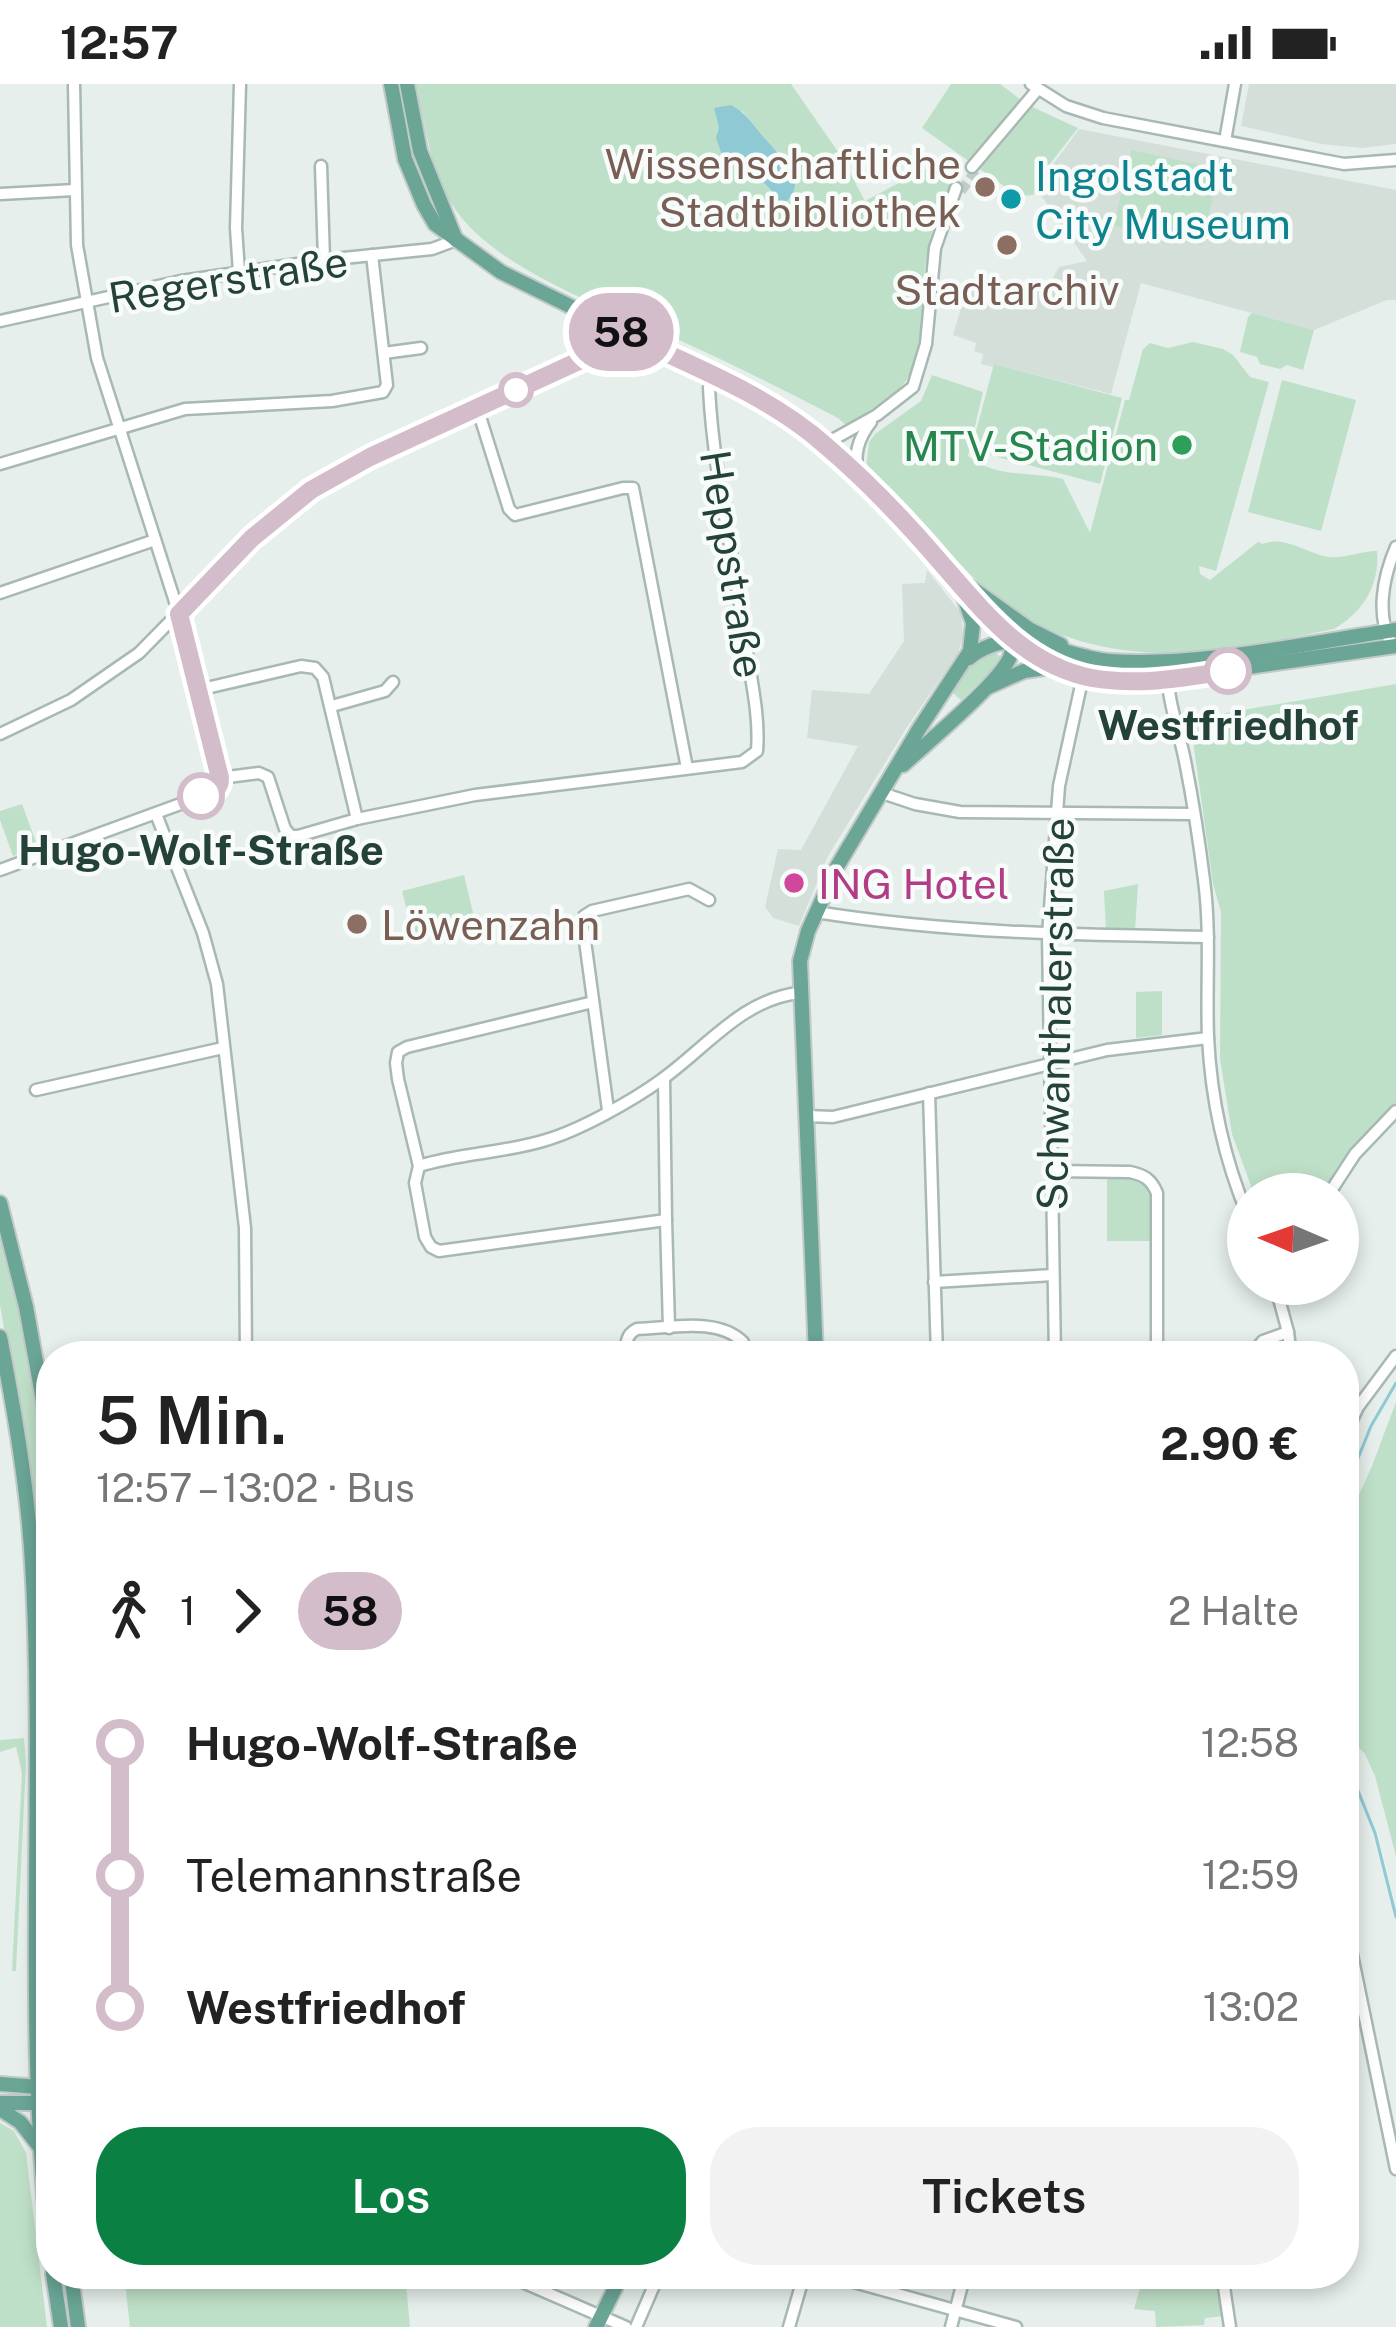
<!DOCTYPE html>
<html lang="de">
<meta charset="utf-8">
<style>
body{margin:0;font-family:"Public Sans",sans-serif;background:#f2f2f2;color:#222;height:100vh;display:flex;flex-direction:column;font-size:45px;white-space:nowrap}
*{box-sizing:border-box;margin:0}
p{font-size:39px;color:#767676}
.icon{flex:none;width:66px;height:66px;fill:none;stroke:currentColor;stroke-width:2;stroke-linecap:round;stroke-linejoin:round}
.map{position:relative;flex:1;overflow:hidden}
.details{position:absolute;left:36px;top:1257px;width:1323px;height:948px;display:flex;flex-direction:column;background:#fff;border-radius:48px;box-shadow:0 6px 18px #0003}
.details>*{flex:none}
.badge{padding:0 24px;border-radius:39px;font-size:42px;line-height:78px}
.needle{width:78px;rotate:272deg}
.fabs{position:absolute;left:1227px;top:1089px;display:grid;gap:24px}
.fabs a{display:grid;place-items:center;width:132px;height:132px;border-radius:50%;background:#fff;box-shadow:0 6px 18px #0003;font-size:60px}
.map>.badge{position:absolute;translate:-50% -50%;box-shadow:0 0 0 6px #fff}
.legs{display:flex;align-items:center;gap:18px;height:132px;padding:0 60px;font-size:39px}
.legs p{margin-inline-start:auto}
.summary{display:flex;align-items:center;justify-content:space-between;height:204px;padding:0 60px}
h1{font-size:66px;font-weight:600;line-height:90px}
.cta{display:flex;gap:24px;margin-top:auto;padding:24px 60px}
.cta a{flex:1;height:138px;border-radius:48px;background:#0b8043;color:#fff;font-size:48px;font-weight:600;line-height:138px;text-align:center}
.cta a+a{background:#f2f2f2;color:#222}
ul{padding:0 60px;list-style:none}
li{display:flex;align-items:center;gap:42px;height:132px;font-size:45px}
li i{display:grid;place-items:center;width:18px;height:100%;margin:0 15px;background:currentColor}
li i::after{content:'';width:30px;height:30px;margin:-15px;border:9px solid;border-radius:50%;background:#fff}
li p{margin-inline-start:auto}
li:first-child i{background:linear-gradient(#0000 50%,currentColor 0)}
li:last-child i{background:linear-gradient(currentColor 50%,#0000 0)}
.status{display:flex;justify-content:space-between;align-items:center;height:84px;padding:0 60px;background:#fff;direction:ltr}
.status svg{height:33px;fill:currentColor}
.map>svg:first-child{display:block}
.built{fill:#d4dfda}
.green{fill:#bfe0c8;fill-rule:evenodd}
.water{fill:#8ec9d4}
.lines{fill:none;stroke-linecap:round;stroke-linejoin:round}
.stream{stroke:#8ec9d4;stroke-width:3}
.minor-tunnel{stroke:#bfccc8;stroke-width:10;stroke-dasharray:10 5;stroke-linecap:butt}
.minor-casing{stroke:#a8b8b2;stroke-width:15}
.major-casing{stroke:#c2cac8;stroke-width:18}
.minor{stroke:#fff;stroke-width:10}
.major{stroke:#6aa596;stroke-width:14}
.line-1-casing{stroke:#fff;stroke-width:27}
.line-1{stroke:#d3bdca;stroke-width:18}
.education-dot{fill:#8d6e63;stroke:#f7fbf9;stroke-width:4.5}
.culture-dot{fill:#0f9aa8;stroke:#f7fbf9;stroke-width:4.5}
.stop-1-dot{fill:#fff;stroke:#d3bdca;stroke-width:6}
.leisure-dot{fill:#2e9e5b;stroke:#f7fbf9;stroke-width:4.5}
.hotel-dot{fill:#d1479c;stroke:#f7fbf9;stroke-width:4.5}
.labels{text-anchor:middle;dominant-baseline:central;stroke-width:9;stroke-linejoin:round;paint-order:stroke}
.education-label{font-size:42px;fill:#785e54;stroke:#f7fbf9;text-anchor:end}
.culture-label{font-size:42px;fill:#0d838f;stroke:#f7fbf9;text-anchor:start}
.street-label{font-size:42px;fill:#24423a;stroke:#f7fbf9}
.leisure-label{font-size:42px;fill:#27864d;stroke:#f7fbf9;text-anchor:end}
.stop-label{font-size:42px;font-weight:bold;fill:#24423a;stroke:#f7fbf9}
.hotel-label{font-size:42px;fill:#b23c85;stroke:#f7fbf9;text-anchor:start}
</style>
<div class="status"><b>12:57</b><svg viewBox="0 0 49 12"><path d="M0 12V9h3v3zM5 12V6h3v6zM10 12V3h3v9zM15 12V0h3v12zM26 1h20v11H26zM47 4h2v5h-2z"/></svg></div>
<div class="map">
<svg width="1396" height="2243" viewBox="0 0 1396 2243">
<rect width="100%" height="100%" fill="#e6efeb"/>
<g class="built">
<path d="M1249 0H1396V60L1362 64 1321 60 1241 42Z"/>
<path d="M1079 45 1396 106V216H1387L1314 246 1141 199 1111 310 994 280 993 283 981 280 983 270 974 267 976 259 953 251 969 197 997 212 1026 215 1032 208 1048 202 1059 183 1087 177 1038 107 1046 90Z"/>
<path d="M927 486 961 529 963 552 958 569 907 643 828 772 799 842 773 834 765 823 778 765 801 766 858 662 807 654 812 606 869 610 904 557 902 500 925 499Z"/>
</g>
<g class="green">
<path d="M413 0H791L841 72 865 117 927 84 951 102C937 127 929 154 925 183 921 219 925 263 907 295 897 312 863 330 847 342L838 334C786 307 734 281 681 257 612 226 494 186 453 122 428 85 428 40 413 0ZM742 27 769 60 786 75 780 122 771 106 759 94 731 78 717 47Z"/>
<path d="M951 0H1000L1028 21 1078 44 1049 81 1033 111 1018 112 922 44Z"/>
<path d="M1131 66 1219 85 1202 161 1114 142Z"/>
<path d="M1252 229 1314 246 1303 286 1287 281 1280 285 1260 280 1257 273 1240 268 1248 233Z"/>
<path d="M1193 258 1223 265 1233 271 1250 293 1269 298 1216 487 1199 482 1200 490 1210 496 1258 458 1263 460C1283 451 1307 469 1328 473 1344 475 1360 467 1377 467 1380 501 1363 528 1334 545 1223 568 1113 592 1012 525 984 506 961 481 937 457 913 434 886 411 866 384L869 358 875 350 921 317 932 291 983 308 968 372C997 395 1030 387 1063 395L1090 449 1125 316H1129L1143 265 1150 259 1168 264Z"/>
<path d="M994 280 1122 314 1100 400 971 366Z"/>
<path d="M1282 296 1356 316 1321 447 1248 428Z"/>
<path d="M992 566 1003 575 961 616 950 606 968 580Z"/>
<path d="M1396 600V1019L1364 1051 1322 1110H1254L1232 1050 1220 975 1221 828 1213 800 1190 635Z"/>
<path d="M22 720 38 764 13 772 0 736V727Z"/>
<path d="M464 791 475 837 414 854 402 807Z"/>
<path d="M1138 800 1135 847H1106L1104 807Z"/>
<path d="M1162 907V951L1136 954V908Z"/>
<path d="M1107 1092 1129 1093 1148 1099 1152 1109 1150 1157H1107Z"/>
<path d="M0 1133 38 1301 51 1400V1755L47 1826 46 1972 38 1531 23 1353 0 1221Z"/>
<path d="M1396 1318V1772L1375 1692 1365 1670 1351 1655 1345 1634 1344 1474 1357 1415 1372 1382Z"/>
<path d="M24 1654 26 1679 16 1887H12L22 1689 16 1663 0 1668V1656Z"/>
<path d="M0 2039 14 2047 26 2069 47 2243H0Z"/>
<path d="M124 2190H405L410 2243H130Z"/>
<path d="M1144 2190H1217L1224 2232 1205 2234 1204 2241 1156 2243 1155 2227 1134 2225Z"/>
</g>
<path class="water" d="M731 21C747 29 755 44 767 57 786 78 812 99 780 123L771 106 759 94 722 71 716 54 719 43 714 24Z"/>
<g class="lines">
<g class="stream">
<path d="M1344 1409 1371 1342 1396 1299"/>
<path d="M1344 1672 1375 1749 1396 1833"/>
</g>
<path class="minor-tunnel" d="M961 107 976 86"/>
<g class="minor-casing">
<g id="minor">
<path d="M74 0 77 161 97 274 179 530 220 694"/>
<path d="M1031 0 1066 22 1103 34 1344 80 1396 76"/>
<path d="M1225 57 1235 0"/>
<path d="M321 82 324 176"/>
<path d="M972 83 1038 5"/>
<path d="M0 110 75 106"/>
<path d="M239 188 236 144 240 0"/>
<path d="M0 237 181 197 324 176 432 165 456 156"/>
<path d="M384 269 421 264"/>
<path d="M477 323 509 425 515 431 623 404H633L687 684"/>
<path d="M825 360 877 331 913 303 926 260 935 164 956 104"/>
<path d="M0 380 185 325 332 317 383 308 387 301 372 171"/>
<path d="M858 393C854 371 857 356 871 338"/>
<path d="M0 509 155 456"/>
<path d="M1393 563C1375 533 1383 493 1396 463"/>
<path d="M1167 587C1168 618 1179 647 1185 677 1193 717 1199 756 1204 796 1211 848 1206 901 1208 953 1211 1015 1224 1075 1248 1132"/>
<path d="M198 606 301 582 315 584 323 593 357 735"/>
<path d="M332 622 385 607 393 598"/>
<path d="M0 650 71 616 139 569 252 454 311 405 370 373 594 270 618 247"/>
<path d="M220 694 259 689 268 693 285 745 291 752H298L357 735 475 711 742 678 757 667C760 630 750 592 745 555 734 471 713 388 709 304L713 293"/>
<path d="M882 709 915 720 960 728 1194 730"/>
<path d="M156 730 203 849 217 900 245 1144 246 1272"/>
<path d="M0 786 216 707 220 702V694"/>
<path d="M816 828C947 849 1076 851 1208 853"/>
<path d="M593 918 407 963 398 968 396 979 398 995 419 1082 415 1099 425 1153 431 1163 439 1167 666 1136 664 994"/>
<path d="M36 1006 223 964"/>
<path d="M929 1009 937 1272"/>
<path d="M608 1026 583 842 584 832 592 827 689 805 709 816"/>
<path d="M806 1032 833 1033 1107 966 1208 954"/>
<path d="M419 1082C460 1069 505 1069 546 1056 580 1046 632 1017 661 996 705 965 742 915 799 909"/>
<path d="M1052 1087 1130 1088C1144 1091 1151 1095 1157 1109V1270"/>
<path d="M1329 1110 1355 1070 1396 1027"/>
<path d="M666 1136 669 1244"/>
<path d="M934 1198 1053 1191"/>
<path d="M1275 1200 1288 1248 1291 1272"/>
<path d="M1055 1267 1165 1272"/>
<path d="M627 1272C626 1260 625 1251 637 1245 671 1244 718 1233 743 1258L744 1272"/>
<path d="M1055 1272 1048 851 1059 702 1083 592"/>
<path d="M1250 1272 1263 1257 1288 1248"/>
<path d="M1344 1353 1358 1323 1396 1272"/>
<path d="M1344 1844 1350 1861 1396 2085"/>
<path d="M504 2190 626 2243"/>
<path d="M825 2190 1016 2243"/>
<path d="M1222 2190 1230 2243"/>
<path d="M636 2243 659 2190"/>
<path d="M789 2243 802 2198 809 2190"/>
<path d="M951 2243 965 2190"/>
</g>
</g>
<g class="major-casing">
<g id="major">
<path d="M391 0 405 75 424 121 435 140 501 188 748 310 825 360 937 474 993 538 1012 555 1041 575 1083 592 1142 598 1396 562"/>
<path d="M407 0 420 67 456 156"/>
<path d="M969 502 1029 545 1061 561"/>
<path d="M969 574C1014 537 1060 573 1110 577 1200 583 1306 559 1396 546"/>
<path d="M988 603 1024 587 1052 583"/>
<path d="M903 681C926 660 1000 598 1010 573 1016 557 1010 540 1003 527"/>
<path d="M0 1119 26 1223 51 1360"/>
<path d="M0 1253C15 1328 28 1404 32 1480 46 1712 22 1944 51 2176"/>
<path d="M816 1272 800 877 808 847 838 781 919 645 970 567 973 539 964 513"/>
<path d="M51 1909V1978"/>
<path d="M0 2000 51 2004"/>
<path d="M0 2019H37"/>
<path d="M0 2025 20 2038 39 2062"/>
<path d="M53 2190 61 2243"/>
<path d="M71 2190 78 2243"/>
<path d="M596 2243 622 2190"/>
</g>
</g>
<use href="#minor" class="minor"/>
<use href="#major" class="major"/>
</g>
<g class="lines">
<g class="line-1-casing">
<path id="line-1" d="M201 712C212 708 220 707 220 694L179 530 252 454 311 406 370 373 594 270 618 247C687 280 768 310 826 362 867 397 907 439 942 480 984 528 1025 581 1092 594 1138 602 1183 594 1228 587"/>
</g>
<use href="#line-1" class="line-1"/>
</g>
<g class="education-dot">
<circle cx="985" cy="103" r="12"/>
<circle cx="1007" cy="161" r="12"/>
<circle cx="357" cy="840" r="12"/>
</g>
<circle class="culture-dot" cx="1011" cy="115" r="12"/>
<g class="stop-1-dot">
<circle cx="516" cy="306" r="15"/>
<circle cx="1228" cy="587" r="21"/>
<circle cx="201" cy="712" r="21"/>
</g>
<circle class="leisure-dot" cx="1182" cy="361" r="12"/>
<circle class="hotel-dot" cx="794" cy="799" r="12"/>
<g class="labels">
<g class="education-label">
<text x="961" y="79">Wissenschaftliche<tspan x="961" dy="48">Stadtbibliothek</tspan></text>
<text x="1007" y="205" text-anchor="middle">Stadtarchiv</text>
<text x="381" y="840" text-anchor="start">Löwenzahn</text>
</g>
<g class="culture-label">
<text x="1035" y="91">Ingolstadt<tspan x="1035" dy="48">City Museum</tspan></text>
</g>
<g class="street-label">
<text transform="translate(228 195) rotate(-9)">Regerstraße</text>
<text transform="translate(733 480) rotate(81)">Heppstraße</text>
<text transform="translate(1055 930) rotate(-89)">Schwanthalerstraße</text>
</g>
<g class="leisure-label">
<text x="1158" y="361">MTV-Stadion</text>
</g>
<g class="stop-label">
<text x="1228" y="640">Westfriedhof</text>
<text x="201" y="765">Hugo-Wolf-Straße</text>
</g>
<g class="hotel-label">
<text x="818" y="799">ING Hotel</text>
</g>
</g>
</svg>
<div class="fabs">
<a><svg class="needle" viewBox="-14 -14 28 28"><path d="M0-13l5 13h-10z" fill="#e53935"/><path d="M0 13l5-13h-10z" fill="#767676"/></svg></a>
</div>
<b class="badge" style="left:621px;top:248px;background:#d3bdca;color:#111">58</b>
<section class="details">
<div class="summary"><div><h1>5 Min.</h1><p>12:57 – 13:02 · Bus</p></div><b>2.90 €</b></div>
<div class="legs"><svg class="icon" aria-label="walk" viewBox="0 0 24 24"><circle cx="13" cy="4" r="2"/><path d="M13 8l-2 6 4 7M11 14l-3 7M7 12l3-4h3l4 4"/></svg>1<svg class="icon" aria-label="forward" viewBox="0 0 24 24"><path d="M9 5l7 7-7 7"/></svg><b class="badge" style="background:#d3bdca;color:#111">58</b><p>2 Halte</p></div>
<ul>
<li><i style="color:#d3bdca"></i><b>Hugo-Wolf-Straße</b><p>12:58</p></li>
<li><i style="color:#d3bdca"></i><span>Telemannstraße</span><p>12:59</p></li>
<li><i style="color:#d3bdca"></i><b>Westfriedhof</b><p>13:02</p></li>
</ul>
<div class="cta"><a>Los</a><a>Tickets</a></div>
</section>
</div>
